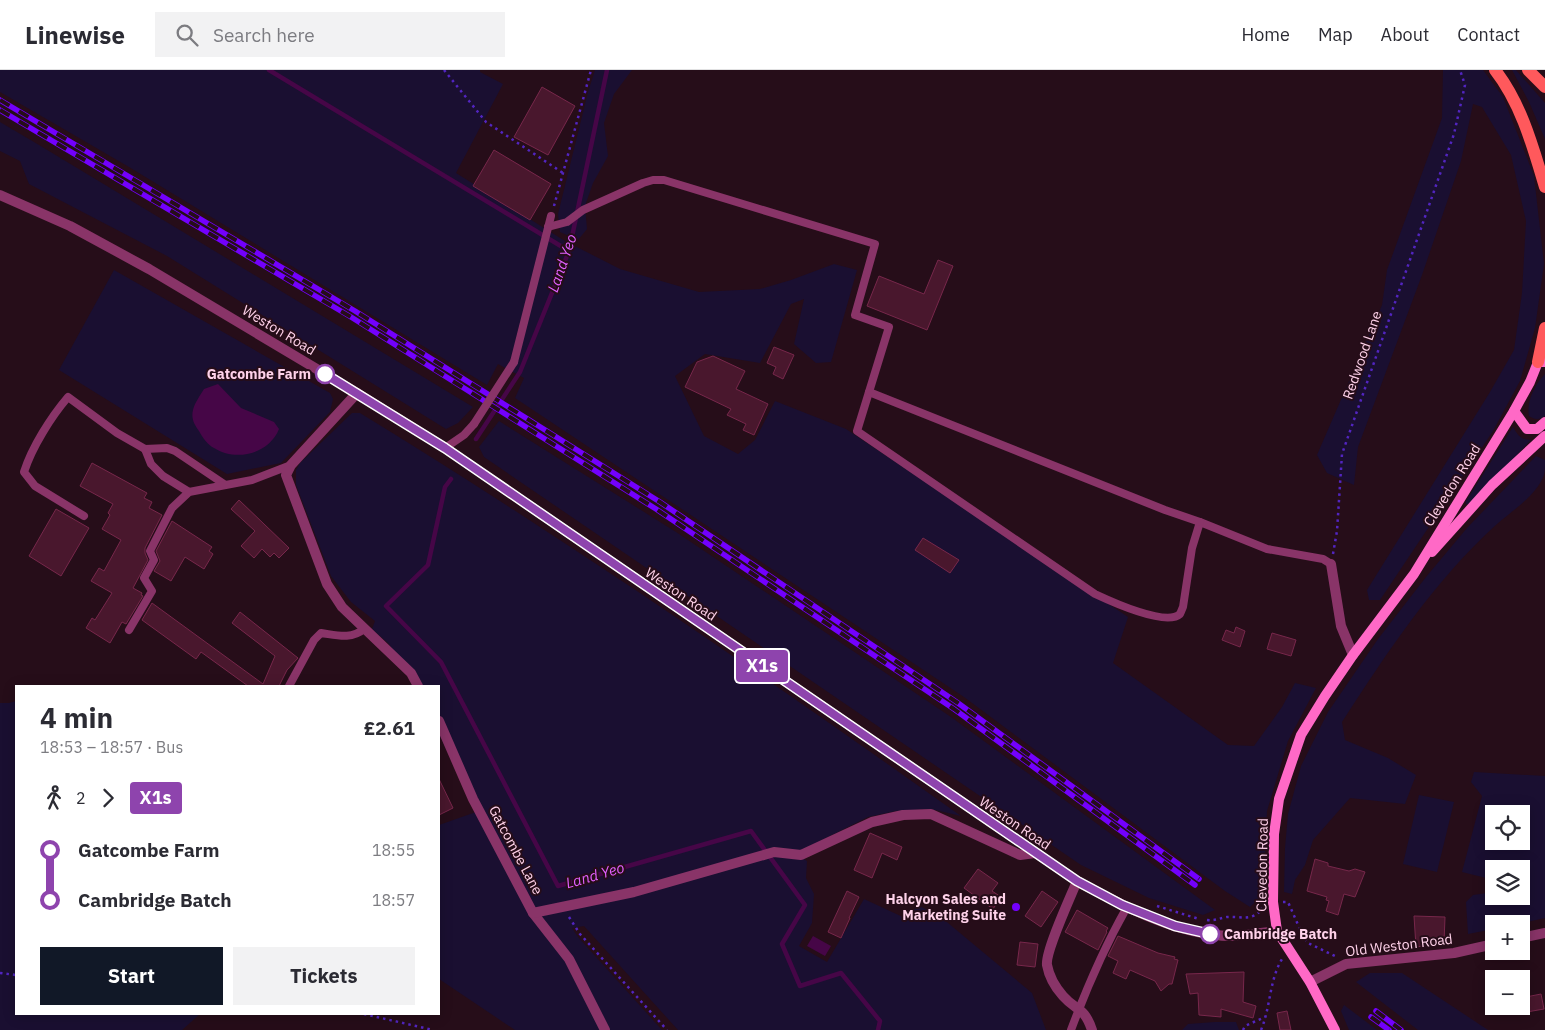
<!DOCTYPE html>
<meta charset="utf-8">
<style>
body{margin:0;font-family:"IBM Plex Sans",sans-serif;background:#f2f2f3;color:#2b2b33;height:100vh;display:flex;flex-direction:column;font-size:19px;white-space:nowrap}
*{box-sizing:border-box;margin:0}
p{font-size:16px;color:#7c7c81}
.icon{flex:none;width:28px;height:28px;fill:none;stroke:currentColor;stroke-width:2;stroke-linecap:round;stroke-linejoin:round}
.map{position:relative;flex:1;overflow:hidden}
.details{position:absolute;left:15px;top:615px;width:425px;height:330px;display:flex;flex-direction:column;background:#fff;border-radius:0px;box-shadow:0 2px 12px #0003}
.details>*{flex:none}
.badge{padding:0 10px;border-radius:4px;font-size:18px;line-height:32px}
.tools{position:absolute;left:1485px;top:735px;display:grid;gap:10px}
.tools a{display:grid;place-items:center;width:45px;height:45px;border-radius:0px;background:#fff;box-shadow:0 2px 12px #0003;font-size:25px}
.map>.badge{position:absolute;translate:-50% -50%;box-shadow:0 0 0 2px #fff}
.legs{display:flex;align-items:center;gap:8px;height:55px;padding:0 25px;font-size:16px}
.legs p{margin-inline-start:auto}
.head{display:flex;align-items:center;justify-content:space-between;height:85px;padding:0 25px}
h1{font-size:28px;font-weight:700;line-height:38px}
.button{display:flex;gap:10px;margin-top:auto;padding:10px 25px}
.button a{flex:1;height:58px;border-radius:0px;background:#111827;color:#fff;font-size:20px;font-weight:700;line-height:58px;text-align:center}
.button a+a{background:#f2f2f3;color:#2b2b33}
ul{padding:0 25px;list-style:none}
li{display:flex;align-items:center;gap:18px;height:50px;font-size:19px}
li i{display:grid;place-items:center;width:8px;height:100%;margin:0 6px;background:currentColor}
li i::after{content:'';width:12px;height:12px;margin:-6px;border:4px solid;border-radius:50%;background:#fff}
li p{margin-inline-start:auto}
li:first-child i{background:linear-gradient(#0000 50%,currentColor 0)}
li:last-child i{background:linear-gradient(currentColor 50%,#0000 0)}
header{display:flex;align-items:center;gap:30px;box-sizing:border-box;height:70px;padding:0 25px;background:#fff;border-bottom:1px solid #e1e1e2}
header strong{font-size:24px}
nav{display:flex;gap:28px;margin-inline-start:auto;font-size:18px}
.search{width:350px;height:45px;background:#f2f2f3;display:flex;align-items:center;gap:12px;box-sizing:border-box;padding:0 18px;border-radius:0px;color:#7c7c81;font-size:19px}
.map>svg:first-child{display:block}
.green{fill:#1a0f31;fill-rule:evenodd}
.water{fill:#460647}
.lines{fill:none;stroke-linecap:round;stroke-linejoin:round}
.stream{stroke:#460647;stroke-width:4.5}
.building{fill:#49172d;stroke:#77274b}
.path{stroke:#5225c0;stroke-width:2.5;stroke-dasharray:2.5 4;stroke-linecap:butt}
.service{stroke:#893468;stroke-width:8}
.minor{stroke:#893468;stroke-width:10}
.tertiary{stroke:#893468;stroke-width:10}
.secondary{stroke:#ff69c6;stroke-width:10}
.primary{stroke:#ff595c;stroke-width:12}
.rail-casing{stroke:#7300fd;stroke-width:5.5}
.rail{stroke:#260d19;stroke-width:4;stroke-dasharray:11;stroke-linecap:butt}
.service-bridge{stroke:#893468;stroke-width:8}
.line-1-casing{stroke:#fff;stroke-width:11}
.line-1{stroke:#8e44ad;stroke-width:8}
.stop-1-dot{fill:#fff;stroke:#8e44ad;stroke-width:2.5}
.poi-dot{fill:#7300fd;stroke:#260d19;stroke-width:2}
.labels{text-anchor:middle;dominant-baseline:central;stroke-width:4;stroke-linejoin:round;paint-order:stroke}
.street-label{font-size:14px;fill:#ffd2ea;stroke:#260d19}
.stop-label{font-size:14px;font-weight:bold;fill:#ffd2ea;stroke:#260d19;text-anchor:end}
.poi-label{font-size:14px;font-weight:bold;fill:#ffd2ea;stroke:#260d19;text-anchor:end}
.water-label{font-size:15px;font-style:italic;fill:#e260ff;stroke:#260d19}
</style>
<header>
<strong>Linewise</strong>
<div class="search"><svg class="icon" aria-label="search" viewBox="0 0 24 24"><circle cx="10" cy="10" r="6"/><path d="M15 15l6 6"/></svg>Search here</div>
<nav><a>Home</a><a>Map</a><a>About</a><a>Contact</a></nav>
</header>
<div class="map">
<svg width="1545" height="960" viewBox="0 0 1545 960">
<rect width="100%" height="100%" fill="#260d19"/>
<g class="green">
<path d="M0 0H480V2L503 14 456 103 565 171 620 199 699 222 760 219 791 210 834 194 857 200 831 292 816 293 794 274 804 229 791 234 760 293 705 284 675 306 704 366 738 384 755 370 775 331 846 359 1128 547 1113 593 1228 675 1254 676 1282 637 1295 613 1316 618 1288 671 1267 741 1263 824 1250 837 1225 821 964 627 515 328 524 308 498 294 487 315 129 97 0 22Z"/>
<path d="M595 0H632L614 24 604 53 608 86 593 113 585 136 587 159 578 170 560 162 558 144 588 22Z"/>
<path d="M1443 0H1483L1503 27 1534 106 1544 194 1535 258 1520 311 1493 361 1380 530H1369L1367 520 1490 322 1514 280 1522 223 1526 151 1511 85 1482 37 1473 34 1461 91 1422 205 1358 377 1354 415 1327 403 1317 385 1382 235 1387 200 1442 48Z"/>
<path d="M1512 0H1516L1545 33V69L1529 32Z"/>
<path d="M0 52 34 72 473 337 458 353 446 359 167 186 29 114 20 91 0 81Z"/>
<path d="M114 200 330 323 333 329 330 342 281 393 227 404 59 300Z"/>
<path d="M1545 304V346C1539 350 1535 350 1529 346 1526 332 1535 314 1545 304Z"/>
<path d="M352 343H360C566 469 764 606 961 746L931 739 896 741 868 747 800 781H791L807 791 806 808 814 824 812 853 799 876 827 892 864 829 905 848 918 835 942 848 1032 923 1046 960H678L584 856 572 858 578 867 662 960H515L439 909V755L476 742 439 664V616H414L389 574 372 559 375 551 351 532 331 506 296 415V400L300 393Z"/>
<path d="M499 351 676 462 951 647 1215 840 1203 845 1149 828 1081 795 484 387 479 377Z"/>
<path d="M1513 357C1518 366 1522 370 1531 370L1470 434H1466V431Z"/>
<path d="M1536 386 1545 390C1545 395 1545 401 1544 405 1536 426 1513 440 1497 454 1434 511 1388 581 1342 652L1345 670 1388 688 1416 705 1405 734 1350 728 1313 770 1305 795 1295 810 1292 824 1284 822 1285 778 1288 744 1301 696 1328 642 1378 569 1426 507 1467 458Z"/>
<path d="M16 631V944H200L182 960H0V633H9Z"/>
<path d="M1474 702 1545 706V848L1518 854H1494V859L1468 864 1466 832 1473 825 1494 822V826H1521V799H1494V810L1462 802 1482 726 1471 712ZM1494 744H1521V771H1494Z"/>
<path d="M1419 725 1454 732 1437 802 1403 794Z"/>
<path d="M1370 903H1402L1488 960H1418L1356 912Z"/>
<path d="M1344 935 1377 960H1349L1341 941Z"/>
<path d="M1215 952H1236L1239 960H1182L1188 954Z"/>
</g>
<g class="water">
<path d="M218 314 241 338 274 352 279 359C269 384 236 392 214 378 208 375 202 367 199 361 194 354 191 348 193 340 195 332 200 326 204 319Z"/>
<path d="M813 866 831 876 825 886 807 876Z"/>
</g>
<g class="lines">
<g class="stream">
<path d="M269 0 569 181"/>
<path d="M476 369 520 302 569 181 607 0"/>
<path d="M451 409 445 417 428 495 386 536 441 592 558 816 751 761 805 835 782 874 800 916 841 903 880 951 878 960"/>
</g>
</g>
<g class="building">
<path d="M542 17 575 36 548 85 514 67Z"/>
<path d="M494 80 551 114 530 150 473 116Z"/>
<path d="M938 190 953 196 927 260 867 236 879 206 924 224Z"/>
<path d="M774 277 794 285 783 309 773 304 776 297 767 293Z"/>
<path d="M713 286 745 301 736 319 768 334 754 365 743 360 746 354 727 345 731 339 685 317 697 292Z"/>
<path d="M92 393 147 423 144 428 152 432 149 438 162 445 145 478V483L148 490 133 518 142 523 141 525 143 526 126 554 122 552 110 573 86 558 92 548 95 550 112 523 91 511 99 498 104 501 121 470 102 459 110 445 108 443 113 434 80 416Z"/>
<path d="M239 430 289 478 279 488 274 483 270 487 262 479 254 488 241 476 255 461 231 439Z"/>
<path d="M56 439 89 458 61 506 29 486Z"/>
<path d="M172 451 212 477 209 481 213 484 204 499 185 487 171 511 154 501 160 491 156 481Z"/>
<path d="M923 468 959 490 950 503 915 480Z"/>
<path d="M152 533 263 614 275 586 232 553 240 542 298 588 287 600 279 616H248L201 582 196 589 142 550Z"/>
<path d="M1236 557 1245 561 1240 577 1222 570 1226 560 1234 563Z"/>
<path d="M1272 563 1296 570 1291 586 1267 579Z"/>
<path d="M439 709 453 738 439 745Z"/>
<path d="M870 763 902 777 897 790 882 783 872 808 854 800Z"/>
<path d="M1315 789 1328 793V796L1349 801 1355 799 1365 802 1355 827 1344 824 1338 845 1326 841 1329 831 1326 830 1327 827 1307 821Z"/>
<path d="M978 799 998 813 992 821 1001 827 993 839 964 818Z"/>
<path d="M847 821 859 827 849 848H850L841 868 828 862Z"/>
<path d="M1042 821 1058 832 1041 857 1025 846Z"/>
<path d="M1077 840 1108 858 1106 861 1107 862 1098 880 1065 862Z"/>
<path d="M1414 846 1445 847 1444 873 1416 877Z"/>
<path d="M1118 866 1158 883 1175 887 1174 889 1178 890 1172 914H1169L1161 921 1155 911 1130 900 1126 909 1113 903 1118 891 1108 886Z"/>
<path d="M1020 872 1038 874 1035 897 1017 895Z"/>
<path d="M1244 902 1243 932 1256 936 1253 948 1221 939V947L1199 945 1198 923 1190 924 1186 904Z"/>
<path d="M1541 924 1544 939 1521 943V928Z"/>
<path d="M1287 941 1291 960H1280L1277 943Z"/>
</g>
<g class="lines">
<g class="path">
<path d="M444 0 486 52 563 103"/>
<path d="M554 136 591 0"/>
<path d="M1333 484 1337 461 1342 384 1454 64 1465 15 1460 0"/>
<path d="M1283 832H1288L1303 866 1308 873 1337 887"/>
<path d="M1157 836 1199 849"/>
<path d="M569 847 580 864 667 960"/>
<path d="M1207 850C1215 851 1220 848 1227 847 1240 846 1254 852 1262 838"/>
<path d="M0 903 16 905"/>
<path d="M364 944 433 960"/>
<path d="M1243 960 1245 956 1265 947"/>
<path d="M1261 960C1271 936 1269 911 1282 889"/>
</g>
<g class="service">
<path d="M548 157 567 152 583 140 643 113 653 110H664L875 174 855 245 889 257 857 361 1095 524C1110 531 1166 557 1180 544 1181 542 1182 539 1183 537L1192 478 1200 452 1267 479 1323 489 1331 494"/>
<path d="M514 292 551 146"/>
<path d="M869 322 1165 440 1200 452"/>
<path d="M445 378 464 365 474 354"/>
<path d="M145 379 167 378 175 381 224 414"/>
<path d="M84 446 35 416 24 402C32 377 51 347 68 327L117 363 145 379 151 394 163 406 189 422"/>
<path d="M129 560 152 521 144 508 154 490 150 481 172 438 189 422 252 410 291 395"/>
<path d="M289 616 314 570 321 563C336 565 351 570 364 559"/>
<path d="M1071 960C1087 917 1105 876 1127 837"/>
</g>
<g class="minor">
<path d="M357 323 291 395 286 405 327 514 342 537 411 603 418 616"/>
<path d="M1331 494 1341 556 1353 585"/>
<path d="M439 651 473 729 533 843 569 889 605 960"/>
<path d="M1077 811C1071 826 1045 882 1047 895 1049 906 1055 917 1063 926 1076 941 1084 936 1092 960"/>
<path d="M533 843 634 822 774 782 801 785 872 752 903 745 931 744 1020 785 1035 783"/>
<path d="M1521 868 1545 863"/>
<path d="M1310 912 1346 894 1454 883 1494 874"/>
</g>
<path class="tertiary" d="M0 125 70 156 149 199 357 323 445 378 1077 811C1120 834 1167 860 1216 865 1235 868 1257 863 1277 861"/>
<g class="secondary">
<path d="M1514 341 1527 359H1537L1545 352"/>
<path d="M1432 482 1492 415 1545 366"/>
<path d="M1335 960 1310 912 1277 861 1273 832 1274 764 1279 729 1301 665 1325 626 1353 585 1414 504 1514 341 1530 312 1538 292H1545"/>
</g>
<g class="primary">
<path d="M1495 0C1521 33 1533 77 1545 117"/>
<path d="M1528 0 1545 17"/>
<path d="M1538 292 1545 258"/>
</g>
<g class="rail-casing">
<g id="rail">
<path d="M0 30 355 241 660 432 958 633 1199 809"/>
<path d="M0 40 351 247 656 439 954 639 1195 815"/>
<path d="M1376 941 1401 960"/>
<path d="M1371 947 1389 960"/>
</g>
</g>
<use href="#rail" class="rail"/>
<path class="service-bridge" d="M474 354 514 292"/>
</g>
<g class="lines">
<g class="line-1-casing">
<path id="line-1" d="M325 304 445 378 1077 811 1122 835 1175 856 1210 864"/>
</g>
<use href="#line-1" class="line-1"/>
</g>
<g class="stop-1-dot">
<circle cx="325" cy="304" r="9"/>
<circle cx="1210" cy="864" r="9"/>
</g>
<circle class="poi-dot" cx="1016" cy="837" r="5"/>
<g class="labels">
<g class="street-label">
<text transform="translate(279 260) rotate(31)">Weston Road</text>
<text transform="translate(1362 285) rotate(-71)">Redwood Lane</text>
<text transform="translate(1452 415) rotate(-58)">Clevedon Road</text>
<text transform="translate(681 524) rotate(34)">Weston Road</text>
<text transform="translate(1015 753) rotate(34)">Weston Road</text>
<text transform="translate(516 780) rotate(62)">Gatcombe Lane</text>
<text transform="translate(1262 795) rotate(-89)">Clevedon Road</text>
<text transform="translate(1399 875) rotate(-7)">Old Weston Road</text>
</g>
<g class="stop-label">
<text x="311" y="304">Gatcombe Farm</text>
<text x="1224" y="864" text-anchor="start">Cambridge Batch</text>
</g>
<g class="poi-label">
<text x="1006" y="829">Halcyon Sales and<tspan x="1006" dy="16">Marketing Suite</tspan></text>
</g>
<g class="water-label">
<text transform="translate(562 193) rotate(-71)">Land Yeo</text>
<text transform="translate(595 805) rotate(-16)">Land Yeo</text>
</g>
</g>
</svg>
<div class="tools">
<a><svg class="icon" aria-label="locate" viewBox="0 0 24 24"><circle cx="12" cy="12" r="6"/><path d="M12 2v4M12 18v4M2 12h4M18 12h4"/></svg></a>
<a><svg class="icon" aria-label="layers" viewBox="0 0 24 24"><path d="M12 4l9 5-9 5-9-5zM3 14l9 5 9-5"/></svg></a>
<a>+</a>
<a>−</a>
</div>
<b class="badge" style="left:762px;top:596px;background:#8e44ad;color:#fff">X1s</b>
<section class="details">
<div class="head"><div><h1>4 min</h1><p>18:53 – 18:57 · Bus</p></div><b>£2.61</b></div>
<div class="legs"><svg class="icon" aria-label="walk" viewBox="0 0 24 24"><circle cx="13" cy="4" r="2"/><path d="M13 8l-2 6 4 7M11 14l-3 7M7 12l3-4h3l4 4"/></svg>2<svg class="icon" aria-label="forward" viewBox="0 0 24 24"><path d="M9 5l7 7-7 7"/></svg><b class="badge" style="background:#8e44ad;color:#fff">X1s</b></div>
<ul>
<li><i style="color:#8e44ad"></i><b>Gatcombe Farm</b><p>18:55</p></li>
<li><i style="color:#8e44ad"></i><b>Cambridge Batch</b><p>18:57</p></li>
</ul>
<div class="button"><a>Start</a><a>Tickets</a></div>
</section>
</div>
